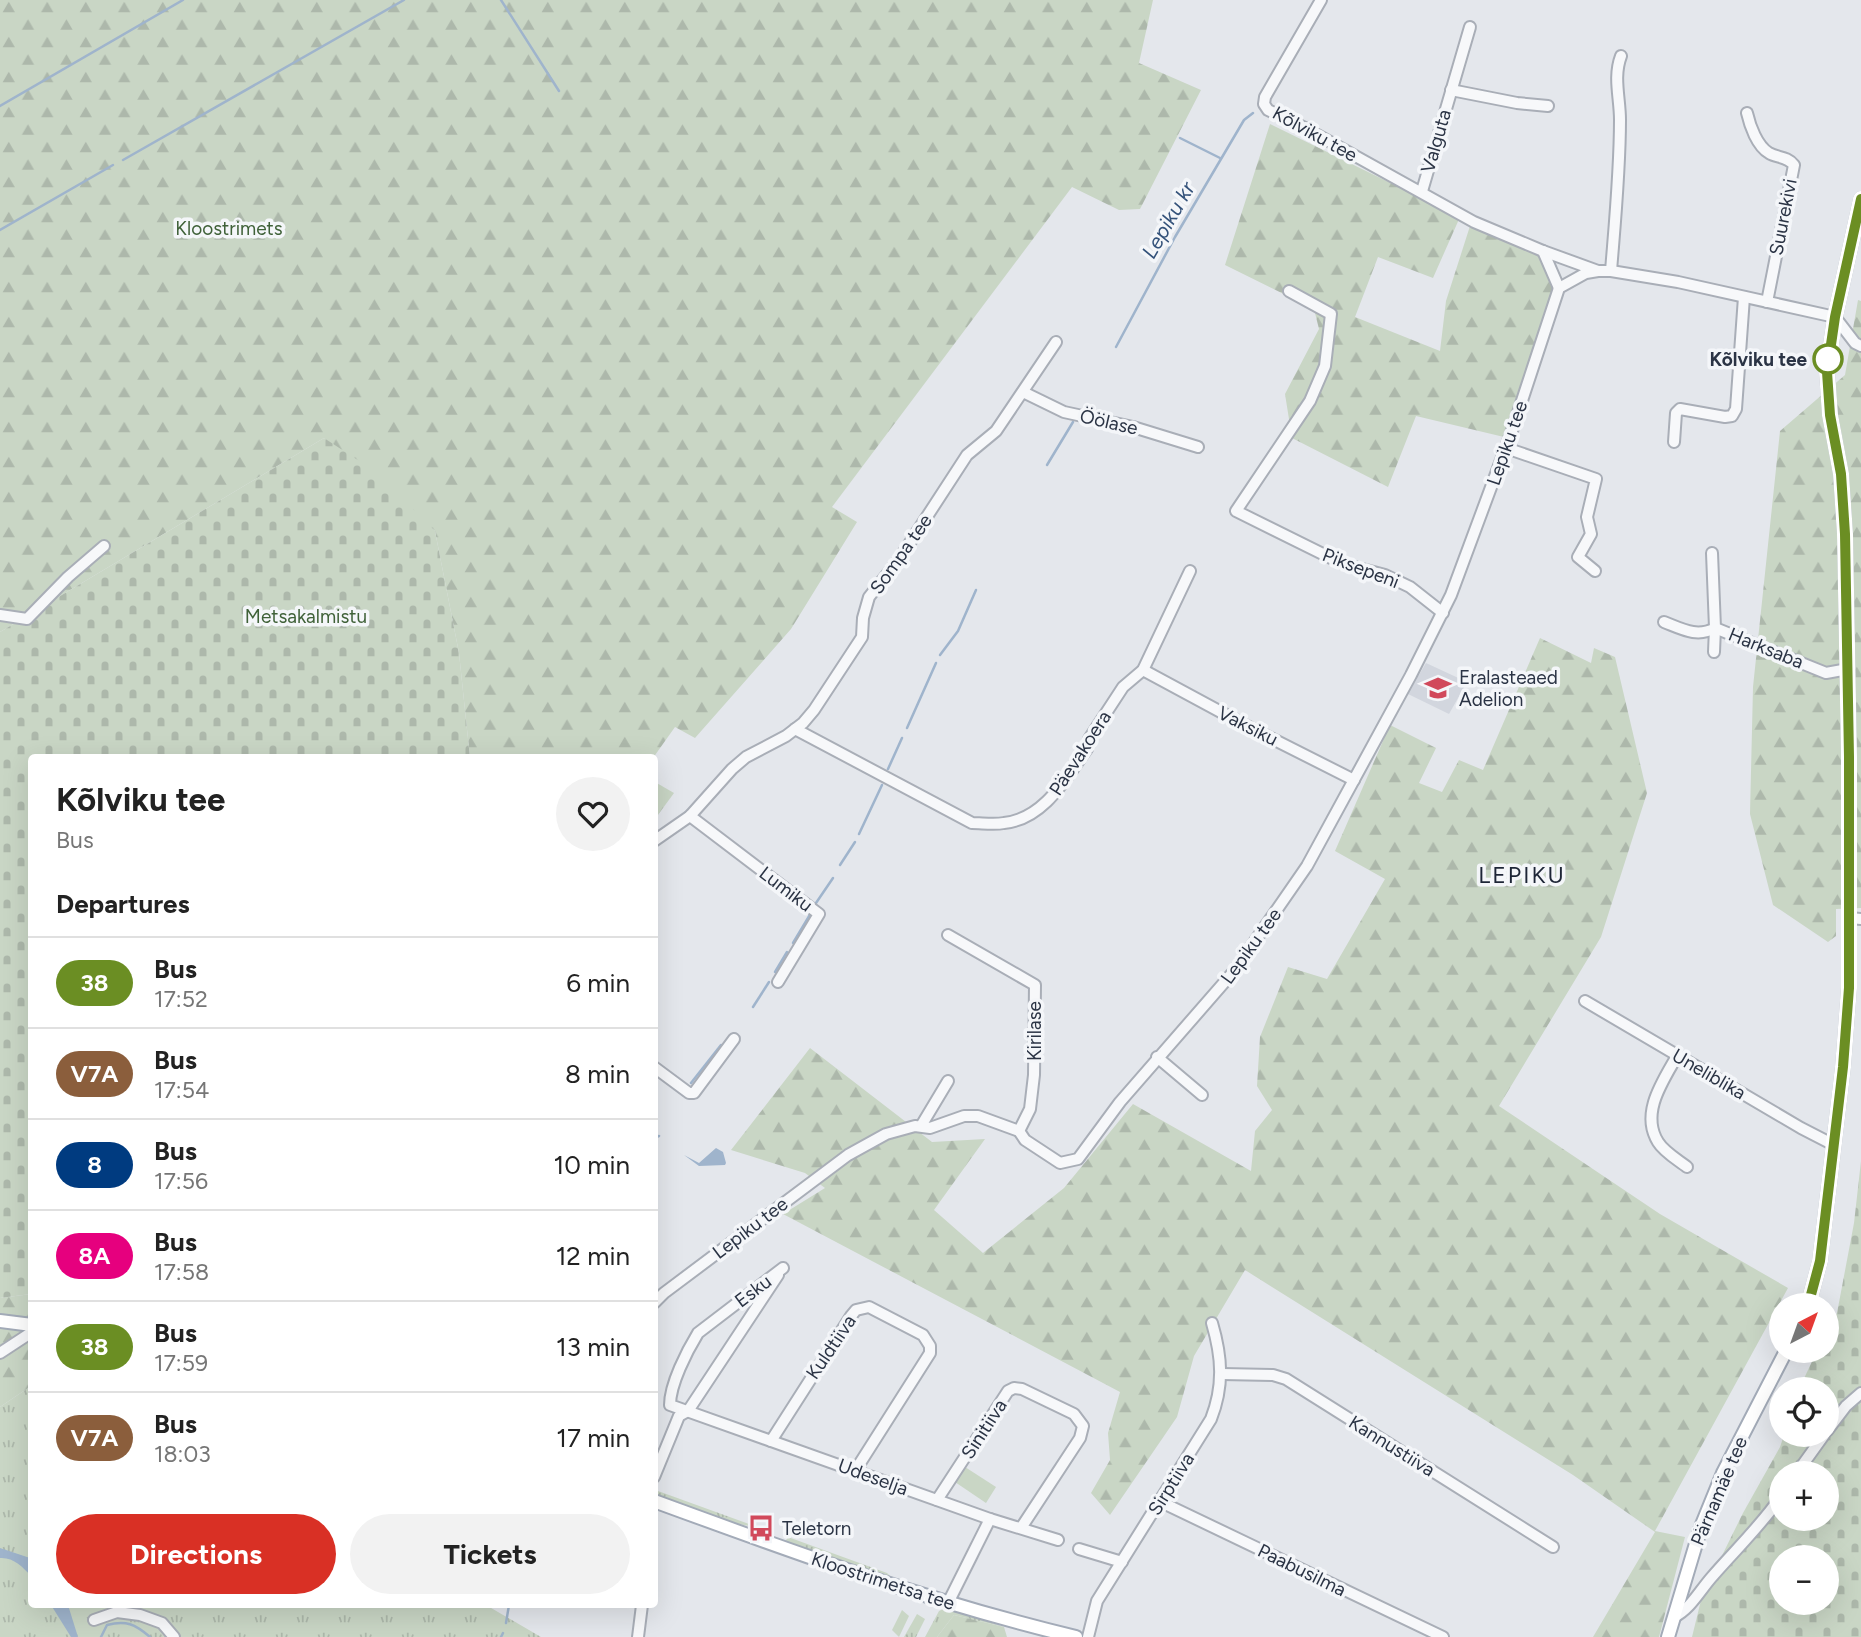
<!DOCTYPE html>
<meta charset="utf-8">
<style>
body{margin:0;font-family:Figtree,sans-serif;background:#f2f2f2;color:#222;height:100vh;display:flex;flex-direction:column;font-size:26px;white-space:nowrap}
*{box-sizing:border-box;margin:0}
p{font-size:23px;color:#767676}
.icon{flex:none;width:38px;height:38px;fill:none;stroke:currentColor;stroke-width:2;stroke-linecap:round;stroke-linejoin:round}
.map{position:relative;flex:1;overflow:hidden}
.side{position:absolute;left:28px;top:754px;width:630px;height:854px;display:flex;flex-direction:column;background:#fff;border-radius:7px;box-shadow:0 7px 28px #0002}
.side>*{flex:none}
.badge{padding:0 14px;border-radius:23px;font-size:24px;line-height:46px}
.needle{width:46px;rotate:41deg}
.controls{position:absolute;left:1769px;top:1293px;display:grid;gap:14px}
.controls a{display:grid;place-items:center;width:70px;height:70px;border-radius:50%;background:#fff;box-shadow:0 7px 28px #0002;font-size:35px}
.map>.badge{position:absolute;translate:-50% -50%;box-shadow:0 0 0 4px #fff}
h2{padding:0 28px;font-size:26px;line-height:63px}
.round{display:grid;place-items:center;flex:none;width:74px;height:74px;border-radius:37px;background:#f2f2f2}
.overview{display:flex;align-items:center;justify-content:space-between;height:119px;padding:0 28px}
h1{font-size:33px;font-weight:700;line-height:52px}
.button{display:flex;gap:14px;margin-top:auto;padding:14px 28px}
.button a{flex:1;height:80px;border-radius:42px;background:#d93025;color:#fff;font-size:28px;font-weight:700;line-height:80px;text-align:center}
.button a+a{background:#f2f2f2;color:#222}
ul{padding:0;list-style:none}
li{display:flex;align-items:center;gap:21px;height:91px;padding:0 28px;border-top:2px solid #e0e0e0}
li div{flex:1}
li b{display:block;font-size:26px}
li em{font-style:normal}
li .badge{min-width:77px;font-weight:700;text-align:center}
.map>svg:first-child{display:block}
.built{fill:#d2d6de}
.grass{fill:url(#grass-tufts)}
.forest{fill:url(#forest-firs)}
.cemetery{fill:url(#cemetery-stones);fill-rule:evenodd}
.pitch{fill:#c9d6c5}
.water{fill:#9fb4cc}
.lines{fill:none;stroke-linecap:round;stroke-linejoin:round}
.stream{stroke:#9fb4cc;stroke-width:2.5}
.minor-casing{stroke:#a9aeb7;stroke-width:14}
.major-casing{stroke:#a3abb8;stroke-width:16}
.minor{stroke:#f7f8fa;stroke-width:10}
.major{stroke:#fff;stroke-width:12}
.line-casing{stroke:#fff;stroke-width:16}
.line{stroke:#6b8e23;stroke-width:10}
.stop-dot{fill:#fff;stroke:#6b8e23;stroke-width:3.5}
.labels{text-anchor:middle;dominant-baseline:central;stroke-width:7;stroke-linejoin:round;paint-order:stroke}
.street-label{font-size:19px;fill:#2b3445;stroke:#f4f6f9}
.park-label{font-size:19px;fill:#3f6138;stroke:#f4f6f9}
.stop-label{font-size:19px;font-weight:bold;fill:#2b3445;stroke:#f4f6f9;text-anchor:end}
.poi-label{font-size:19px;fill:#2b3445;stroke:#f4f6f9;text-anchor:start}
.water-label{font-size:21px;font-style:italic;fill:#34527a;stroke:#f4f6f9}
.quarter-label{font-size:23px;letter-spacing:2px;fill:#1d2536;stroke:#f4f6f9}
</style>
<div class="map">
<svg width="1861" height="1637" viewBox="0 0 1861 1637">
<defs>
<pattern id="grass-tufts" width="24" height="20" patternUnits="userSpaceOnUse" patternTransform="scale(1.75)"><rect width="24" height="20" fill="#c9d6c5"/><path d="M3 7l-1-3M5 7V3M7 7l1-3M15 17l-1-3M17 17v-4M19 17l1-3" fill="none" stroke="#adb8ab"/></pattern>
<pattern id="forest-firs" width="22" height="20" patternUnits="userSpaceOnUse" patternTransform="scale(1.75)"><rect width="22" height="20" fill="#c9d6c5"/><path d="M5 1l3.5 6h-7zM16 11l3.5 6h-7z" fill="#adb8ab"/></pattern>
<pattern id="cemetery-stones" width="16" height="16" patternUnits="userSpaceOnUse" patternTransform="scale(1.75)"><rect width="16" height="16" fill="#c9d6c5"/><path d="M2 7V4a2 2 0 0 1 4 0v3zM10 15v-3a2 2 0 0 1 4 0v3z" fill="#adb8ab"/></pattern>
</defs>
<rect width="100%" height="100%" fill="#e4e7ec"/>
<path class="built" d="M1426 663 1467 682 1449 714 1408 694Z"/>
<g class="grass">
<path d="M31 1386 32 1605H486L541 1637H0V1407Z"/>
<path d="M658 1491 749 1524V1526L718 1520 658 1496Z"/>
<path d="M788 1537 887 1573 890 1576 888 1578 792 1545 785 1542Z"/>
<path d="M945 1608H948L1004 1627 954 1615 937 1637H925L939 1611Z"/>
<path d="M902 1610 909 1616 899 1637 892 1630Z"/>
<path d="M917 1614 925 1619 916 1637H904Z"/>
</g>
<g class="forest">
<path d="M0 0H1153L1139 63 1201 90 1140 209 1119 210 1072 187 832 507 857 522 791 629 695 738 675 727 653 758H470L459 653 435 531 324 438 0 632Z"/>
<path d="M1270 124 1460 217 1433 278 1378 257 1355 317 1440 351 1446 301 1470 226 1542 254 1553 289 1504 437 1416 416 1388 487 1292 438 1285 394 1319 329 1314 309 1225 265Z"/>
<path d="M1858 300 1861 301V908L1836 909V936L1828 942 1773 905 1750 814 1753 687 1780 431 1845 375Z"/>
<path d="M1540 638 1591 663 1594 648 1615 657 1647 793 1601 937 1499 1106 1660 1214 1788 1288 1655 1531 1685 1537 1659 1637H1593L1655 1532 1573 1475 1245 1270 1194 1356 1177 1417 1110 1515 1091 1493 1110 1460 1108 1433 1120 1392 783 1214 825 1188 805 1173 731 1150 810 1048 932 1142 985 1139 934 1210 983 1253 1064 1188 1133 1104 1251 1171 1255 1131 1272 1110 1257 1086 1260 1037 1288 967 1327 979 1385 879 1335 851 1390 725 1436 748 1419 783 1442 792 1459 760 1483 770Z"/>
<path d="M655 782 674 793 655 819Z"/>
<path d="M31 1294V1386L0 1407V1298Z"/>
<path d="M954 1615 1004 1627 1007 1637H937Z"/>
</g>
<g class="cemetery">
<path d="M324 438 376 472 435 531 459 653 470 758H32L31 1294 0 1298V632Z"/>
<path d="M1861 1161V1637H1692L1702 1596 1743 1513 1780 1447 1784 1435H1827V1390L1799 1389 1817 1351H1827V1332L1837 1313 1854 1223ZM1782 1474H1827V1519H1782ZM1782 1558H1827V1603H1782Z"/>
</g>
<path class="pitch" d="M965 1467 996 1487 986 1503 955 1482Z"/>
<g class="water">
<path d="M716 1148 723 1152 726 1163 725 1165 699 1166 684 1155 699 1163Z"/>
<path d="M0 1548 30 1558 31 1576C23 1567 13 1557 0 1558Z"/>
<path d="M51 1605H68L78 1637H71Z"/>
</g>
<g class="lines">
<g class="stream">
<path d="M501 0 559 91"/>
<path d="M0 106 183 0"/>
<path d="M1180 138 1220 158"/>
<path d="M123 160 404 0"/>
<path d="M0 230 113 165"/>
<path d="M1116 347 1175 237 1244 120 1253 113"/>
<path d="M1047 465 1073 422"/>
<path d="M940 655 958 631 976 590"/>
<path d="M907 728 936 663"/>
<path d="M888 769 902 738"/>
<path d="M859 834 882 785"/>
<path d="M840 865 855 842"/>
<path d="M816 903 833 878"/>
<path d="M793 943 811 913"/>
<path d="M775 972 787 952"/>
<path d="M753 1007 769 982"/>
<path d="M691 1083 721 1045"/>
<path d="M654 1138 659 1136"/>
<path d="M506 1623 509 1605"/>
<path d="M101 1637 107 1625C126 1620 135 1624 150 1637"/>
<path d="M501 1637 503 1633"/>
</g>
<g class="minor-casing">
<g id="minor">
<path d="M1321 0 1265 97 1264 104 1268 110 1305 128 1474 222 1543 251 1598 271H1611L1678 282 1835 317 1855 343 1861 346"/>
<path d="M1451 90 1517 103 1548 106"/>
<path d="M1747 113C1750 126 1757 146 1769 153 1777 158 1787 156 1794 165L1767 302"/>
<path d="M1422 191 1470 27"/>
<path d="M1543 251 1559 288"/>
<path d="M1611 271C1615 221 1620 170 1620 120 1620 98 1613 77 1621 56"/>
<path d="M1289 291 1331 314 1325 366 1310 401 1236 511 1343 564 1385 575 1410 587 1443 613"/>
<path d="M1023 392 1064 412 1133 427 1198 447"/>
<path d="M1674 442 1676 413 1680 409 1725 417 1732 416 1736 409 1744 297"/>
<path d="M1506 448 1596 479 1587 517 1591 534 1578 557 1595 571"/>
<path d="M1712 553 1715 628 1826 673 1848 669"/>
<path d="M0 615 27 619 68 577 104 546"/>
<path d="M1664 622C1682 629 1697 638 1715 628L1714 652"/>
<path d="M1143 670 1245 725 1354 780"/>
<path d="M795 729 972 823C982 823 994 825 1004 823 1044 819 1066 778 1087 749L1089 739 1123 687 1143 670 1190 571"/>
<path d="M690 816 819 914 778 982"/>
<path d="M654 841 690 816 732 769 746 757 786 736 803 723 814 710 862 637 863 618 869 597 900 558 967 455 996 431 1056 342"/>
<path d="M1850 918 1861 919"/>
<path d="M948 935 1035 985 1034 1075 1030 1109 1019 1131"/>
<path d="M1585 1001 1801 1128 1834 1145"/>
<path d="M1677 1056C1663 1081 1640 1113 1658 1142 1664 1152 1678 1160 1687 1167"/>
<path d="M1157 1057 1202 1095"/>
<path d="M654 1067 689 1093H694L734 1039"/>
<path d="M921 1126 948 1081"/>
<path d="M783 1268 698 1333C687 1351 670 1384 670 1405L990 1519 1058 1540"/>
<path d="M654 1303 664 1293 848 1155 886 1134 915 1126 930 1128 964 1116H978L1019 1131 1025 1140 1060 1163 1078 1159 1120 1102 1235 970 1307 866 1411 675 1451 595 1513 428 1559 288 1586 273 1598 271"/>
<path d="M0 1353 32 1332"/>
<path d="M1222 1374 1273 1375 1286 1379 1553 1547"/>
<path d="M1827 1431 1846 1406 1861 1393"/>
<path d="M771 1441 851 1316 856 1310 869 1307 923 1335 930 1346V1353L855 1471"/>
<path d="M1796 1474 1824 1435"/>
<path d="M654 1477 679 1416 688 1411 778 1275"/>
<path d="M937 1500 1008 1391 1014 1388 1022 1389 1074 1414 1083 1426 1080 1438 1021 1528"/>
<path d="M1161 1502 1443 1637"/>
<path d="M1079 1549 1122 1562"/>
<path d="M948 1603 990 1519"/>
<path d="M1674 1617C1690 1609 1699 1592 1711 1578 1735 1550 1761 1526 1782 1495"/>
<path d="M94 1620 117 1612 140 1615 162 1623 174 1637"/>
<path d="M638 1637 642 1605"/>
<path d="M1088 1637 1097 1601 1211 1419C1224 1386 1222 1357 1212 1323"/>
</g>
</g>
<g class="major-casing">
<g id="major">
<path d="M1808 1306 1820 1261 1843 1067 1849 988V757L1845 534 1841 474 1830 415 1827 372 1835 317 1861 199"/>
<path d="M0 1321 32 1325"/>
<path d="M654 1501C793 1552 932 1603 1076 1637"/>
<path d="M1668 1637 1701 1527 1723 1473 1786 1351"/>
</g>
</g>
<use href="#minor" class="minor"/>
<use href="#major" class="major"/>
</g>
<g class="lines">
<g class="line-casing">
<path id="line" d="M1808 1306 1820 1261 1843 1067 1849 988V757L1845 534 1841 474 1830 415 1827 372 1835 317 1861 199"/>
</g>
<use href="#line" class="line"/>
</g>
<defs>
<g id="school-bare" transform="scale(2.1)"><path d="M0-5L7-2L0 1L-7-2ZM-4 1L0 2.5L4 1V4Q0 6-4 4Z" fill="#d1495b" stroke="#f4f6f9" stroke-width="2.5" paint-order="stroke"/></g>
<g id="bus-bare" transform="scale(2.1)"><path d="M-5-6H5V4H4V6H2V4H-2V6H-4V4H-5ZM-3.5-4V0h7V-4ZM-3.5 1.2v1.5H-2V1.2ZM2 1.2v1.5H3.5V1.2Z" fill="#d1495b" stroke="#f4f6f9" stroke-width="2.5" paint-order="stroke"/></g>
</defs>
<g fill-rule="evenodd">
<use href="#school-bare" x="1438" y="688"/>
<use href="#bus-bare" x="761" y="1528"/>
</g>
<circle class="stop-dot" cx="1828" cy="359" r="14"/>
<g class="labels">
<g class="street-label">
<text transform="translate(1315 134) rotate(29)">Kõlviku tee</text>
<text transform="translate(1436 141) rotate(-74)">Valguta</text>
<text transform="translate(1783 217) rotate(-79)">Suurekivi</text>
<text transform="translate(1109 422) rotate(13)">Öölase</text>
<text transform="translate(1507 443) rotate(-71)">Lepiku tee</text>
<text transform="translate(901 554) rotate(-55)">Sompa tee</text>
<text transform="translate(1361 568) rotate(21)">Piksepeni</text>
<text transform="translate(1766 648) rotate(22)">Harksaba</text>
<text transform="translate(1248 726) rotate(27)">Vaksiku</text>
<text transform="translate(1080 753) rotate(-57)">Päevakoera</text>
<text transform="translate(786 889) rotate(37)">Lumiku</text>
<text transform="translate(1251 946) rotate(-54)">Lepiku tee</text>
<text transform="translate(1034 1031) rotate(-90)">Kirilase</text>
<text transform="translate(1709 1074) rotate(30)">Uneliblika</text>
<text transform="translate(750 1228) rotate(-37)">Lepiku tee</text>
<text transform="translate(753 1291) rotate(-37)">Esku</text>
<text transform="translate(831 1347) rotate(-56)">Kuldtiiva</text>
<text transform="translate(984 1429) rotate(-57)">Sinitiiva</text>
<text transform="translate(1392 1446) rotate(32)">Kannustiiva</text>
<text transform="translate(873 1477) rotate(20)">Udeselja</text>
<text transform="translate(1171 1484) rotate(-58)">Sirptiiva</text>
<text transform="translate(1719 1491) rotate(-67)">Pärnamäe tee</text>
<text transform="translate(1302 1570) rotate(26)">Paabusilma</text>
<text transform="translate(883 1581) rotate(18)">Kloostrimetsa tee</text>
</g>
<g class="park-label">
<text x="229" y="228">Kloostrimets</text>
<text x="306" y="616">Metsakalmistu</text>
</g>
<g class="stop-label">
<text x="1807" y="359">Kõlviku tee</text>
</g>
<g class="poi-label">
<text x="1459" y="677">Eralasteaed<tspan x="1459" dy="22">Adelion</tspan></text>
<text x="782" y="1528">Teletorn</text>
</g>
<g class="water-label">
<text transform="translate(1168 220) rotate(-60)">Lepiku kr</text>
</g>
<g class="quarter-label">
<text x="1522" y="875">LEPIKU</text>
</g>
</g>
</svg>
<div class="controls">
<a><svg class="needle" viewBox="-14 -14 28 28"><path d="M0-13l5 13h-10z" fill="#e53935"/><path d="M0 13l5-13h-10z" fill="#767676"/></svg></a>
<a><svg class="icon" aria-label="locate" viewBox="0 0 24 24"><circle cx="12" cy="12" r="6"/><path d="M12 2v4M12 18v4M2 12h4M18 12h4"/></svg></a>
<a>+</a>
<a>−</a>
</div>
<section class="side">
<div class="overview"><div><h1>Kõlviku tee</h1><p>Bus</p></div><a class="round"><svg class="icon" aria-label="heart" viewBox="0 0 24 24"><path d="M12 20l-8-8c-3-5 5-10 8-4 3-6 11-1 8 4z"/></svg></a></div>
<h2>Departures</h2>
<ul>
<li><span class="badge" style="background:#6b8e23;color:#fff">38</span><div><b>Bus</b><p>17:52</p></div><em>6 min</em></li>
<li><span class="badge" style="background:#8b5e3c;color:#fff">V7A</span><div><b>Bus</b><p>17:54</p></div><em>8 min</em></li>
<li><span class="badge" style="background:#003b80;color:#fff">8</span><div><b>Bus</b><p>17:56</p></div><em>10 min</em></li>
<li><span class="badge" style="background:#e6007e;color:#fff">8A</span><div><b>Bus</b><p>17:58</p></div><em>12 min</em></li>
<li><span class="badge" style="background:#6b8e23;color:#fff">38</span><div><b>Bus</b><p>17:59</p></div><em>13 min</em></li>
<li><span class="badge" style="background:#8b5e3c;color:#fff">V7A</span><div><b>Bus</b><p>18:03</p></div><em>17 min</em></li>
</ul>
<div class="button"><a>Directions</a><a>Tickets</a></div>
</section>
</div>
